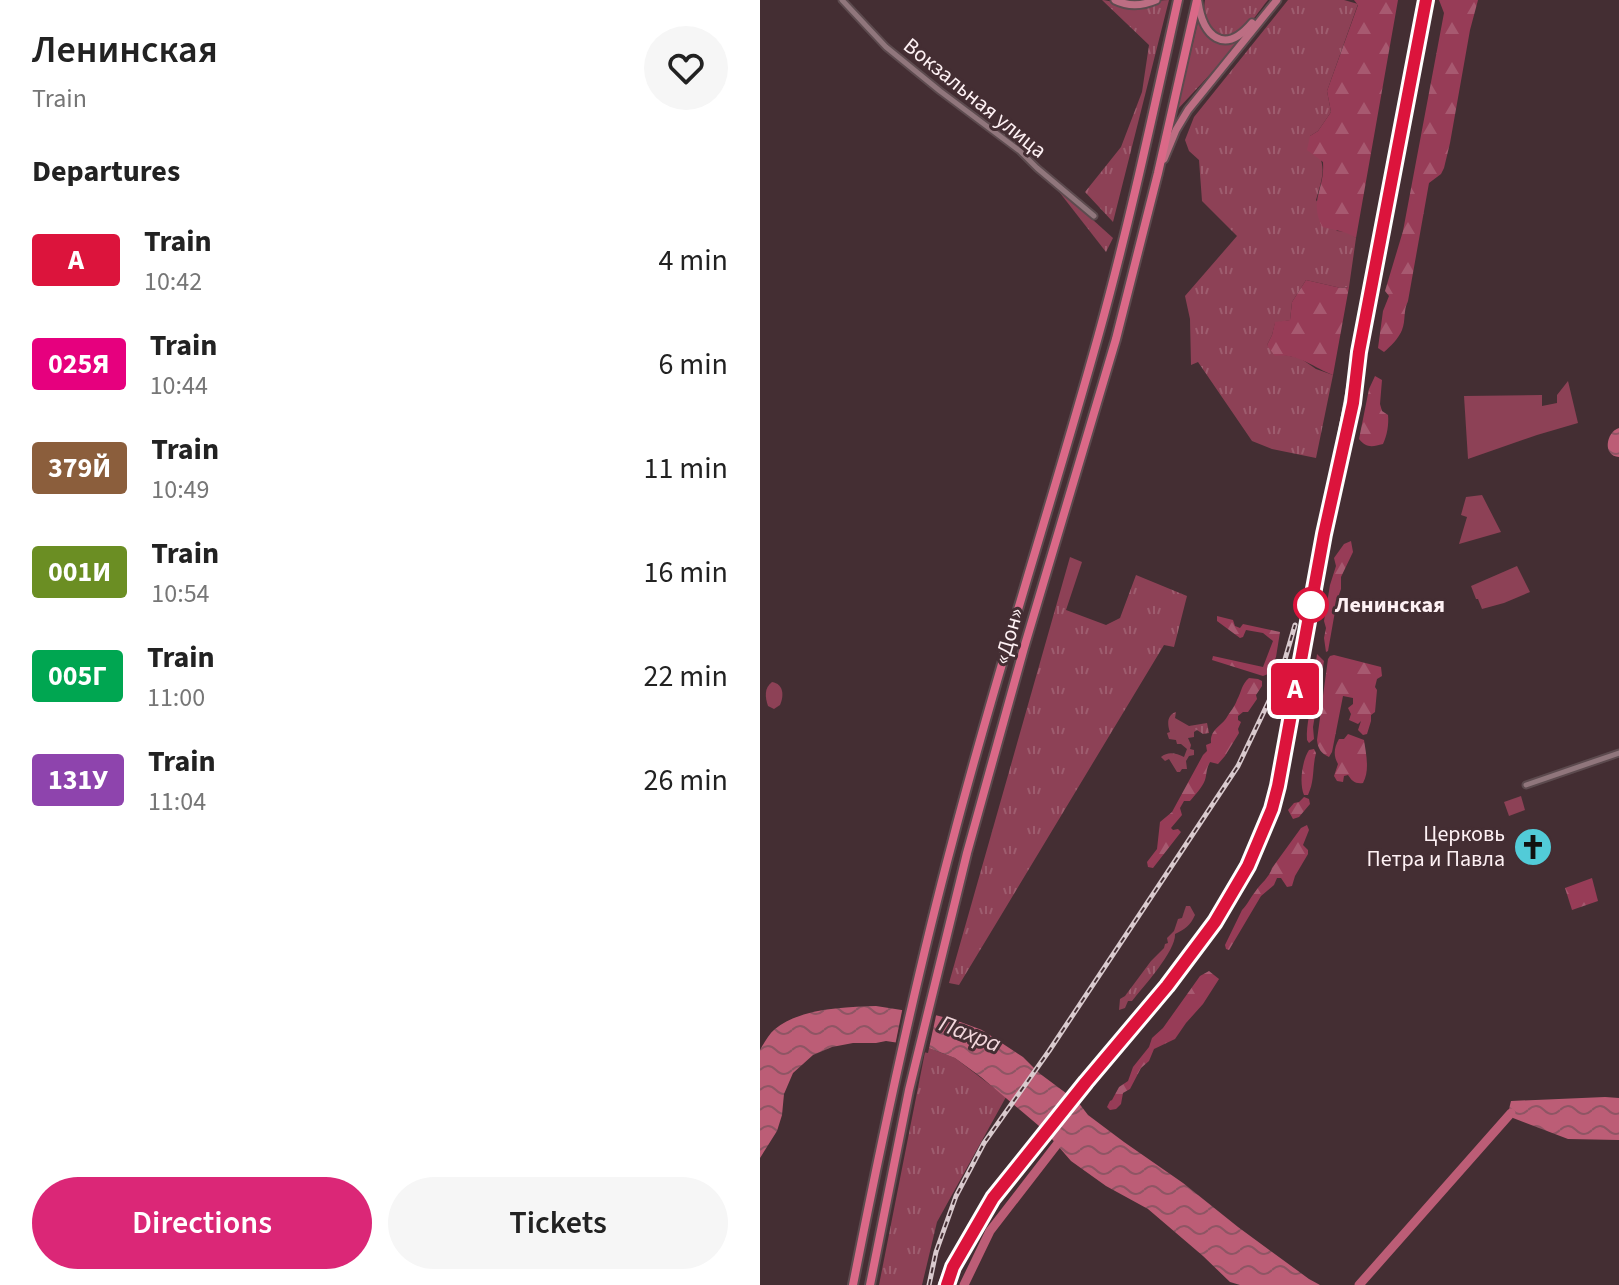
<!DOCTYPE html>
<meta charset="utf-8">
<style>
body{margin:0;font-family:"Source Sans 3",sans-serif;background:#f6f6f6;color:#222;height:100vh;display:flex;flex-direction:column;font-size:30px;white-space:nowrap}
*{box-sizing:border-box;margin:0}
p{font-size:26px;color:#767676}
.icon{flex:none;width:44px;height:44px;fill:none;stroke:currentColor;stroke-width:2;stroke-linecap:round;stroke-linejoin:round}
.map{position:relative;flex:1;overflow:hidden}
.panel{display:flex;flex-direction:column;background:#fff;width:760px}
.panel>*{flex:none}
.badge{padding:0 16px;border-radius:6px;font-size:28px;line-height:52px}
.map>.badge{position:absolute;translate:-50% -50%;box-shadow:0 0 0 4px #fff}
h2{padding:0 32px;font-size:30px;line-height:72px}
.round{display:grid;place-items:center;flex:none;width:84px;height:84px;border-radius:42px;background:#f6f6f6}
.headline{display:flex;align-items:center;justify-content:space-between;height:136px;padding:0 32px}
h1{font-size:38px;font-weight:600;line-height:60px}
.button{display:flex;gap:16px;margin-top:auto;padding:16px 32px}
.button a{flex:1;height:92px;border-radius:48px;background:#db2777;color:#fff;font-size:32px;font-weight:600;line-height:92px;text-align:center}
.button a+a{background:#f6f6f6;color:#222}
ul{padding:0;list-style:none}
li{display:flex;align-items:center;gap:24px;height:104px;padding:0 32px}
li div{flex:1}
li b{display:block;font-size:30px}
li em{font-style:normal}
li .badge{min-width:88px;font-weight:700;text-align:center}
main{display:flex;flex:1;min-height:0}
.map>svg:first-child{display:block}
.grass{fill:url(#grass-tufts)}
.forest{fill:url(#forest-firs)}
.green{fill:#8d4156}
.water{fill:url(#water-waves)}
.pier{fill:#442e33}
.lines{fill:none;stroke-linecap:round;stroke-linejoin:round}
.river{stroke:#bc5d76;stroke-width:9}
.minor-casing{stroke:#5d4b4f;stroke-width:9}
.major-casing{stroke:#5d4b4f;stroke-width:11}
.highway-casing{stroke:#5d4b4f;stroke-width:12}
.minor{stroke:#90767c;stroke-width:5}
.major{stroke:#bc6e83;stroke-width:7}
.highway{stroke:#da6988;stroke-width:8}
.rail-casing{stroke:#d9cace;stroke-width:5}
.rail{stroke:#442e33;stroke-width:2;stroke-dasharray:6;stroke-linecap:butt}
.line-casing{stroke:#fff;stroke-width:18}
.line{stroke:#dc143c;stroke-width:12}
.stop-dot{fill:#fff;stroke:#dc143c;stroke-width:4}
.labels{text-anchor:middle;dominant-baseline:central;stroke-width:6;stroke-linejoin:round;paint-order:stroke}
.street-label{font-size:22px;fill:#fef1f4;stroke:#442e33}
.stop-label{font-size:22px;font-weight:bold;fill:#fef1f4;stroke:#442e33;text-anchor:start}
.poi-label{font-size:22px;fill:#fef1f4;stroke:#442e33;text-anchor:end}
.water-label{font-size:24px;font-style:italic;fill:#f2d7dc;stroke:#442e33}
</style>
<main>
<section class="panel">
<div class="headline"><div><h1>Ленинская</h1><p>Train</p></div><a class="round"><svg class="icon" aria-label="heart" viewBox="0 0 24 24"><path d="M12 20l-8-8c-3-5 5-10 8-4 3-6 11-1 8 4z"/></svg></a></div>
<h2>Departures</h2>
<ul>
<li><span class="badge" style="background:#dc143c;color:#fff">A</span><div><b>Train</b><p>10:42</p></div><em>4 min</em></li>
<li><span class="badge" style="background:#e6007e;color:#fff">025Я</span><div><b>Train</b><p>10:44</p></div><em>6 min</em></li>
<li><span class="badge" style="background:#8b5e3c;color:#fff">379Й</span><div><b>Train</b><p>10:49</p></div><em>11 min</em></li>
<li><span class="badge" style="background:#6b8e23;color:#fff">001И</span><div><b>Train</b><p>10:54</p></div><em>16 min</em></li>
<li><span class="badge" style="background:#00a651;color:#fff">005Г</span><div><b>Train</b><p>11:00</p></div><em>22 min</em></li>
<li><span class="badge" style="background:#8e44ad;color:#fff">131У</span><div><b>Train</b><p>11:04</p></div><em>26 min</em></li>
</ul>
<div class="button"><a>Directions</a><a>Tickets</a></div>
</section>
<div class="map">
<svg width="859" height="1285" viewBox="0 0 859 1285">
<defs>
<pattern id="grass-tufts" width="24" height="20" patternUnits="userSpaceOnUse" patternTransform="scale(2)"><rect width="24" height="20" fill="#8d4156"/><path d="M3 7l-1-3M5 7V3M7 7l1-3M15 17l-1-3M17 17v-4M19 17l1-3" fill="none" stroke="#9e5d6f"/></pattern>
<pattern id="forest-firs" width="22" height="20" patternUnits="userSpaceOnUse" patternTransform="scale(2)"><rect width="22" height="20" fill="#973c57"/><path d="M5 1l3.5 6h-7zM16 11l3.5 6h-7z" fill="#a75970"/></pattern>
<pattern id="water-waves" width="16" height="10" patternUnits="userSpaceOnUse" patternTransform="scale(2)"><rect width="16" height="10" fill="#bc5d76"/><path d="M0 5q4-4 8 0t8 0" fill="none" stroke="#8f5564"/></pattern>
</defs>
<rect width="100%" height="100%" fill="#442e33"/>
<g class="grass">
<path d="M342 0C350 0 354 4 361 5 378 7 394 0 409 0L353 222 325 192 361 147 382 92 389 45Z"/>
<path d="M445 0H508C498 12 486 33 470 37 449 42 442 15 445 0Z"/>
<path d="M528 0H584L598 4 567 91 571 112 558 131 550 136C565 165 566 167 556 200L577 231 588 232 596 238 589 287 581 288 546 280 532 302 530 320 515 323 512 335 507 345 524 355 540 358 556 369 573 375 556 458 512 449 492 441 438 362 431 365 430 319 425 296 477 236 442 201 439 160 429 151 425 140 434 117Z"/>
<path d="M438 22C451 43 456 45 481 41L417 110Z"/>
<path d="M302 192 353 238 346 252 300 193Z"/>
<path d="M310 557 322 562 306 610 346 625 360 618 376 575 427 596 414 647 404 645 199 985 189 983Z"/>
<path d="M416 712 415 718 429 726 447 723 449 733 443 734 437 730 434 732V737L428 738 431 745 430 749 434 750V755L429 756 426 761 427 769H422L420 772H417L409 759 405 761 401 757C408 751 416 753 424 757L427 749 421 744H417L416 740 409 739 407 733 410 732C407 724 407 715 416 712Z"/>
<path d="M426 906H430L435 915C430 926 425 929 415 934 416 951 383 987 372 1001H368L365 1008 359 1010 360 999 365 996 391 961 404 948 405 944 408 943 407 938 414 931 418 919 422 918Z"/>
<path d="M166 1047 195 1058 246 1097 177 1222 162 1285H119Z"/>
</g>
<g class="forest">
<path d="M594 0H638L596 238C586 231 574 230 562 227 549 198 565 190 563 162L547 150 550 136 558 131 571 112 567 91 598 5Z"/>
<path d="M679 0H718L710 30 690 143 684 168 681 174 669 183 648 301C643 311 646 320 642 330 639 338 630 347 624 352L618 348 623 311 629 296 625 291 643 231 684 13Z"/>
<path d="M546 280 581 288 589 287 573 375C552 367 538 353 515 356L507 345 512 335 515 322 530 320 532 302Z"/>
<path d="M615 376 622 380 620 404 622 411 628 415C629 424 627 436 623 444 612 447 606 448 599 439L609 389Z"/>
<path d="M591 541 593 552 581 577V589L577 600 568 651 566 652 564 638 566 628 564 621 570 585 576 566 574 558 584 544Z"/>
<path d="M457 616 473 620 475 626 480 628 483 624 520 632 516 657 508 674 503 676 452 660 453 656 503 667 513 641 503 633 486 630 483 637 480 638 457 621Z"/>
<path d="M557 654 564 661 553 727 554 739 549 743 547 740C546 724 551 709 553 695 556 682 555 667 557 654Z"/>
<path d="M574 655 621 667 622 676 617 679 615 687 617 690 615 712 611 715V721L607 734 603 735 598 730 601 721 598 724 589 720 591 714 588 708 593 704V698L583 696 572 752 569 757C561 753 558 749 557 740L568 659 570 656Z"/>
<path d="M489 678 498 679 502 681V686L496 695 497 699 488 712H483L478 716V720L481 722 478 729 479 733 465 756 458 764 450 762C446 769 447 773 445 780 442 788 435 795 430 801H424L420 808 422 815 411 828 413 830 418 829 421 832 393 868 388 867 387 862 397 849 400 822 412 812 443 755 447 751 446 745 451 743C450 729 461 727 467 717 470 712 475 706 477 700 482 691 481 685 489 678Z"/>
<path d="M588 734 604 740C606 754 610 770 603 783 595 784 592 781 588 775L584 776 583 782 577 781 574 776 578 764C573 755 574 748 579 739H584Z"/>
<path d="M554 749 556 753C552 768 555 780 548 795H544C539 783 542 761 549 750Z"/>
<path d="M544 797 549 799 550 804 539 817 533 819 528 810 534 803 539 802Z"/>
<path d="M547 825 549 830 543 845 548 850V854L535 876 532 886 527 887 521 878H517L514 885 501 896 469 950 466 949 465 945 482 910C488 904 490 898 495 892 501 883 509 878 512 868L541 828Z"/>
<path d="M832 878 838 901 812 910 805 888Z"/>
<path d="M449 971 459 979 443 1004 426 1023 415 1039 394 1049 389 1061 381 1068 370 1089 363 1093 361 1104 356 1109 350 1110 347 1107 350 1101 352 1100 359 1087 368 1081 373 1067 389 1047 392 1038 403 1028 440 976Z"/>
</g>
<g class="green">
<path d="M808 381 818 423 777 435 708 459 704 396 782 395V406L797 403V395Z"/>
<path d="M722 495 741 532 699 544 707 517 701 515 706 497Z"/>
<path d="M757 566 770 592 744 603 722 609 718 599H716L711 586Z"/>
<path d="M12 682C24 684 24 696 20 705L14 709 8 706C5 697 4 688 12 682Z"/>
<path d="M761 796 765 810 749 816 744 802Z"/>
</g>
<g class="water">
<path d="M859 428V457C842 456 846 432 859 428Z"/>
<path d="M116 1006 148 1011H159L195 1020 222 1030 263 1057 279 1073 318 1102 328 1115 364 1142 423 1183 478 1227 549 1279 560 1285H480L470 1282 443 1256 388 1209 346 1186 311 1161 285 1131 221 1077 195 1058 166 1047 126 1041 116 1043H93L72 1047 53 1055 33 1073 24 1094 22 1115 17 1131 0 1158V1050C4 1043 9 1034 15 1029 41 1008 85 1007 116 1006Z"/>
<path d="M845 1097 859 1098V1140L808 1139 753 1118 749 1109 751 1101Z"/>
</g>
<path class="pier" d="M143 1006 160 1007 177 1011 168 1053 135 1046Z"/>
<g class="lines">
<g class="river">
<path d="M204 1285 230 1231 298 1143 302 1135"/>
<path d="M599 1285 751 1113"/>
</g>
<g class="minor-casing">
<g id="minor">
<path d="M82 0 126 47 180 91 260 151 277 168 334 216"/>
<path d="M766 785 859 753"/>
</g>
</g>
<g class="major-casing">
<g id="major">
<path d="M355 0C369 7 382 6 396 0"/>
<path d="M438 2C443 36 464 56 492 23"/>
<path d="M404 159 416 130 428 110 517 0"/>
</g>
</g>
<g class="highway-casing">
<g id="highway">
<path d="M93 1285C122 1137 153 989 192 843 236 673 291 506 338 337 369 226 393 113 418 0"/>
<path d="M110 1285 149 1090 207 853 264 648 356 339 398 173 437 0"/>
</g>
</g>
<use href="#minor" class="minor"/>
<use href="#major" class="major"/>
<use href="#highway" class="highway"/>
<g class="rail-casing">
<g id="rail">
<path d="M169 1285 176 1252 196 1196 224 1143 289 1051 478 766 519 680 535 625"/>
<path d="M180 1285C193 1253 211 1224 229 1195L403 983 450 919 483 863 507 807 520 760 660 0"/>
</g>
</g>
<use href="#rail" class="rail"/>
</g>
<g class="lines">
<g class="line-casing">
<path id="line" d="M187 1285 193 1267 233 1198 326 1082 407 986 455 922 488 866 512 809 518 786 564 534 593 403 599 352 666 0"/>
</g>
<use href="#line" class="line"/>
</g>
<defs>
<g id="church-disc" transform="scale(2)"><circle r="9.5" fill="#52cbd8" stroke="#442e33"/><path d="M-1.2-6h2.4v3.5h3.3v2.4h-3.3V6h-2.4V-.1h-3.3v-2.4h3.3Z" fill="#111"/></g>
</defs>
<g fill-rule="evenodd">
<use href="#church-disc" x="773" y="847"/>
</g>
<circle class="stop-dot" cx="551" cy="605" r="16"/>
<g class="labels">
<g class="street-label">
<text transform="translate(215 98) rotate(39)">Вокзальная улица</text>
<text transform="translate(249 636) rotate(-74)">«Дон»</text>
</g>
<g class="stop-label">
<text x="575" y="605">Ленинская</text>
</g>
<g class="poi-label">
<text x="745" y="834">Церковь<tspan x="745" dy="25">Петра и Павла</tspan></text>
</g>
<g class="water-label">
<text transform="translate(210 1034) rotate(21)">Пахра</text>
</g>
</g>
</svg>
<b class="badge" style="left:535px;top:689px;background:#dc143c;color:#fff">A</b>
</div>
</main>
